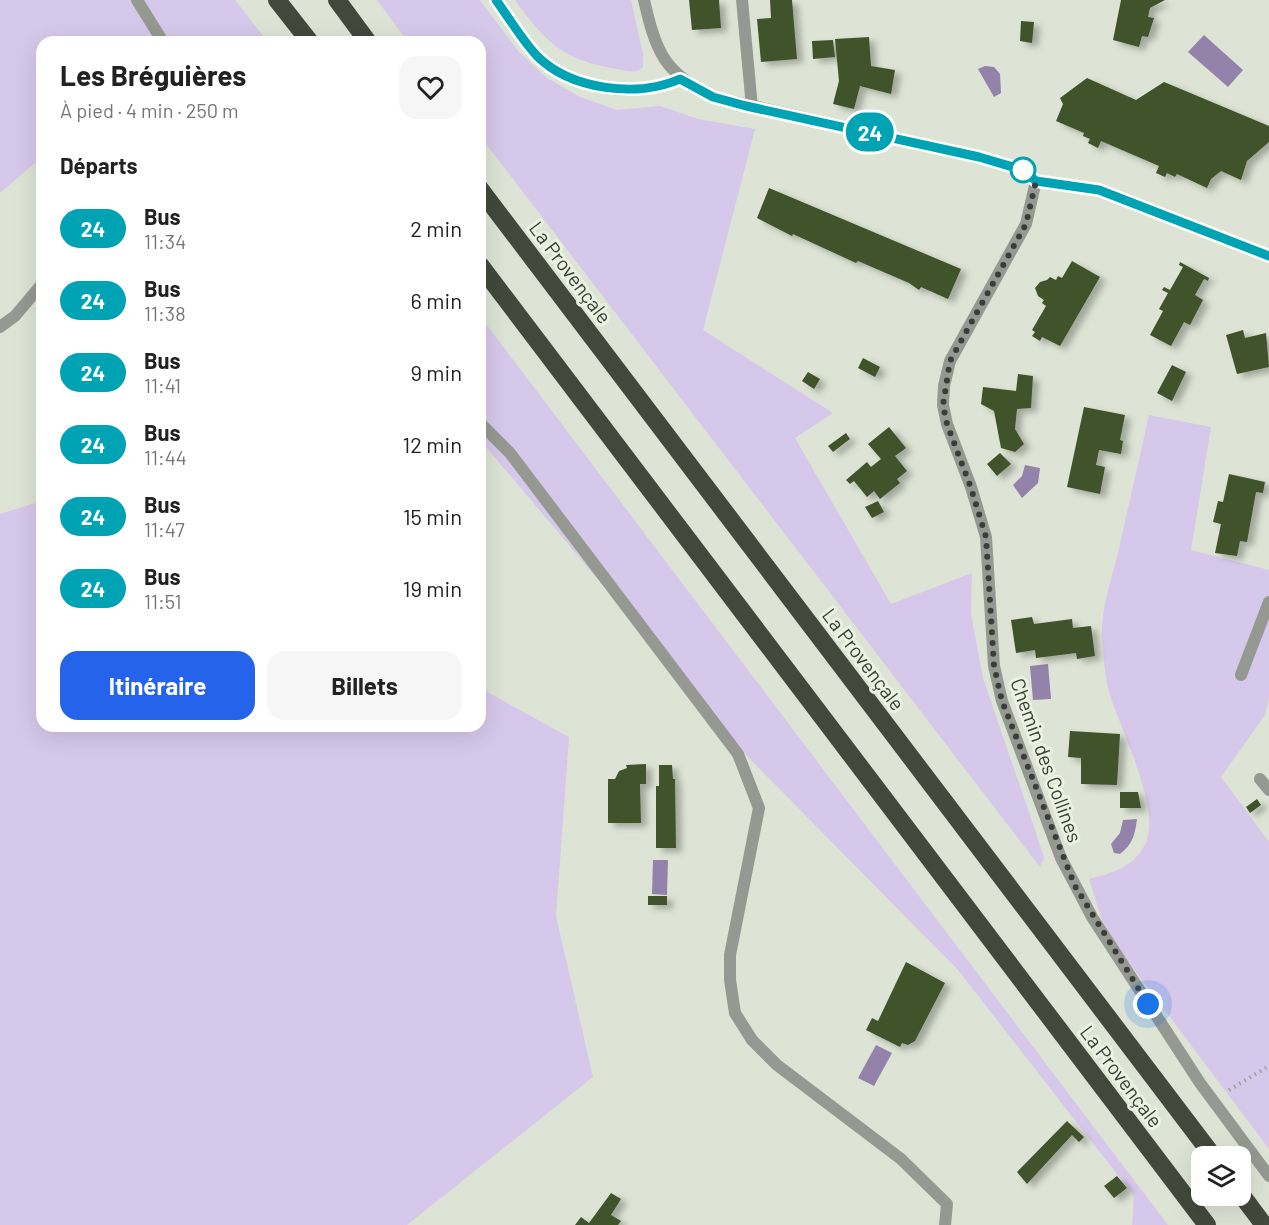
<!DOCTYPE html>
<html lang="fr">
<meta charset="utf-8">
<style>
body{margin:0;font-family:Barlow,sans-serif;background:#f6f6f6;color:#222;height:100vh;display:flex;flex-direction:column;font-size:22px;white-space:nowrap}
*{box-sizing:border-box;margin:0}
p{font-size:20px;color:#767676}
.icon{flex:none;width:33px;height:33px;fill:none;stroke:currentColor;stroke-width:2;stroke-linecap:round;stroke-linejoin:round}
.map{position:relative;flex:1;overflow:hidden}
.panel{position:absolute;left:36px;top:36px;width:450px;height:696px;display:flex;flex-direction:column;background:#fff;border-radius:18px;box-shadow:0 6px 24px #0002}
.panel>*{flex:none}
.badge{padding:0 12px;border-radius:20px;font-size:21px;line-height:39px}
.controls{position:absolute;left:1191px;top:1146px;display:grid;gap:12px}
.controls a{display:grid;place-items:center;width:60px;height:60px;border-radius:12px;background:#fff;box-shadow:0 6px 24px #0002;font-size:30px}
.you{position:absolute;width:30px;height:30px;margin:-15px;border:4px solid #fff;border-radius:50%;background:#1a73e8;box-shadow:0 0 0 9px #1a73e833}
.map>.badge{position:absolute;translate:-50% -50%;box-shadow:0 0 0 3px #fff}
h2{padding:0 24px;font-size:22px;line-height:54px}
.round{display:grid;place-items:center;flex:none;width:63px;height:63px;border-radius:18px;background:#f6f6f6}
.overview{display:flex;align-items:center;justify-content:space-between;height:102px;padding:0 24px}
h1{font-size:28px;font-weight:700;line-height:45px}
.primary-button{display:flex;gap:12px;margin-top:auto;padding:12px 24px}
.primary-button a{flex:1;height:69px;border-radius:18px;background:#2563eb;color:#fff;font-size:24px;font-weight:700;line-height:69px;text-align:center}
.primary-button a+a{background:#f6f6f6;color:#222}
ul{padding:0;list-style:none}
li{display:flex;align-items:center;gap:18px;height:72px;padding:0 24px}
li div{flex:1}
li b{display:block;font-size:22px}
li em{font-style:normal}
li .badge{min-width:66px;font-weight:700;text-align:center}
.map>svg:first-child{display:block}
.green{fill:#d6c8ea}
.water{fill:#9382aa}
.building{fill:#41522b;filter:url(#shadow)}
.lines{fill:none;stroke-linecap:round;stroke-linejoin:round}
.path{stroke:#9ca196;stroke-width:4;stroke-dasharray:1.5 4.5;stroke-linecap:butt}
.service{stroke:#969992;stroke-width:12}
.minor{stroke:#969992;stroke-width:12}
.tertiary{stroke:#969992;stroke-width:12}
.motorway{stroke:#43483c;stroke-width:18}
.line-casing{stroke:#fff;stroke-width:14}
.line{stroke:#00a3b4;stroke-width:9}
.walk{stroke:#3b3e38;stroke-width:6;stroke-dasharray:0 10.8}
.stop-dot{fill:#fff;stroke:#00a3b4;stroke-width:3}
.labels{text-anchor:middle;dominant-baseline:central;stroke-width:6;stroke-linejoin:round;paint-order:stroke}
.street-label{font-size:20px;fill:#3b3e38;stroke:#eaf2e2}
</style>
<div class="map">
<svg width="1269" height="1225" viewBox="0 0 1269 1225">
<defs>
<filter id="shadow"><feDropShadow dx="6" dy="4" stdDeviation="3" flood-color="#0004"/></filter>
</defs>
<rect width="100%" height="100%" fill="#dde4d5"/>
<g class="green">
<path d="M0 0H235L268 42H42V157L0 193Z"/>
<path d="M377 0H480L519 52 546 77 580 97 617 110 660 106 698 119 755 129 703 330 833 413 795 438 891 604 972 573 971 614 983 678 1038 839 1044 858 1040 867 480 136V42H408Z"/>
<path d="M515 0H631L643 54V67C636 75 626 70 616 69 562 59 547 44 515 0Z"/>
<path d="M480 316 1168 1225H1132L1134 1196 958 970 750 759 480 440Z"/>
<path d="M1149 415 1211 427 1191 550 1269 570V697L1265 715 1221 777 1269 842V1149L1121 952 1102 920 1089 879C1114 873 1140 865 1148 836 1157 802 1120 727 1109 692 1105 676 1103 654 1102 637 1101 608 1111 581 1118 553 1128 507 1139 461 1149 415Z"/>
<path d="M42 501V726H480V688L569 737 556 916 593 1077 407 1225H0V514Z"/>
</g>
<g class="water">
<path d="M1204 35 1243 70 1228 87 1188 52Z"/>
<path d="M985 66 994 67 1000 74 1001 93 994 97 978 69Z"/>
<path d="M1025 465 1040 468 1038 483 1022 498 1013 485 1022 476Z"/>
<path d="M1048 664 1051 699 1033 700 1030 666Z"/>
<path d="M1137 819C1135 834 1133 844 1120 854L1114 853 1111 844 1120 833 1123 820Z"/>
<path d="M653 860H668L667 895 652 894Z"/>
<path d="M876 1045 892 1053 874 1086 858 1078Z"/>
</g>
<g class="building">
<path d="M689 0H719L721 28 692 30Z"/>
<path d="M770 0H792L797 59 761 62 757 19 771 18Z"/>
<path d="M1121 0H1165L1150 8 1148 17 1154 18 1148 37 1142 36 1139 47 1113 40Z"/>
<path d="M1021 21 1034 22 1032 43 1020 41Z"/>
<path d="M869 37 871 66 895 70 891 94 860 86 854 109 833 104 839 81 835 39Z"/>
<path d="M833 40 835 57 813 59 812 41Z"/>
<path d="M1087 78 1136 100 1164 82 1269 126V142L1247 161 1241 180 1221 171 1211 179 1207 188 1177 174 1175 177 1167 173 1165 177 1156 173 1159 166 1101 141 1098 148 1088 143 1090 139 1083 136 1084 133 1056 121 1063 104 1060 98Z"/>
<path d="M769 188 961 269 948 299 921 287 919 290 909 283 858 261 856 263 793 234 792 236 757 218Z"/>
<path d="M1072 261 1100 277 1060 346 1042 337 1040 341 1032 336 1035 332 1032 330 1046 306 1042 303 1044 300 1038 296 1035 288 1040 282 1047 280 1050 277 1056 280 1058 276 1062 278Z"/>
<path d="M1180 262 1209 278 1208 281 1204 279 1195 295 1203 300 1190 325 1184 322 1171 346 1150 335 1163 311 1159 309 1168 293 1162 290 1164 287 1170 290 1183 267 1179 265Z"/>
<path d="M1243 330 1245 338 1266 333 1269 367 1237 374 1226 335Z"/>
<path d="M863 358 880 367 875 377 858 368Z"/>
<path d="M1172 365 1186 372 1172 401 1157 393Z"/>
<path d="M808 372 820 379 814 389 802 381Z"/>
<path d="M1018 374 1033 376 1031 408 1017 409 1015 429 1024 444 1015 452 1001 448 994 411 981 404 983 387 1016 391Z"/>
<path d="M1084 407 1125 415 1120 440 1123 441 1121 454 1099 450 1096 465 1105 467 1100 494 1067 487Z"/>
<path d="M889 427 906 448 895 456 907 471 897 479 900 483 880 499 874 491 867 497 854 481 850 484 846 480 867 462 871 467 881 459 868 444Z"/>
<path d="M846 433 850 439 833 452 828 446Z"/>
<path d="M1000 453 1011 464 997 476 987 464Z"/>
<path d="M1229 474 1265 482 1263 493 1256 492 1247 542 1240 541 1237 556 1215 553 1221 524 1213 522 1218 501 1223 502Z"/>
<path d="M878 501 884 512 872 518 865 507Z"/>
<path d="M1032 617 1034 624 1072 619 1073 628 1091 626 1095 656 1077 659 1076 653 1036 658 1035 650 1016 653 1011 620Z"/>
<path d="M1070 731 1120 734 1117 785 1081 784V758L1068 757Z"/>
<path d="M646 764V784H640L641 823H608V779H615L619 771 627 768 626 765Z"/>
<path d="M659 765H672L673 779H675L676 848H656V786H659Z"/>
<path d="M1120 792H1138L1141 808H1120Z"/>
<path d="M1257 799 1261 805 1250 813 1246 807Z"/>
<rect x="648" y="896" width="19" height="9"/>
<path d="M906 962 945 983 915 1041 908 1045 902 1043 900 1047 866 1030 872 1018 878 1021Z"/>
<path d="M1067 1121 1084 1137 1079 1142 1072 1135 1027 1184 1017 1172Z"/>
<path d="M1117 1176 1127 1188 1114 1198 1104 1186Z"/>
<path d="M611 1193 621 1199 611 1215 621 1221 618 1225H575L581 1217 589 1223Z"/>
</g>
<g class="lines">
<path class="path" d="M1229 1090 1269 1066"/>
<g class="service">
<path d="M742 0 752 107"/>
<path d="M1241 675 1269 602"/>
<path d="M1260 779 1269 790"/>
</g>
<g class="minor">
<path d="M137 0 163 42"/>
<path d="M496 0C509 18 522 40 537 56 572 91 637 99 680 79"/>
<path d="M644 0C656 52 664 73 713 97L979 157 1023 170 1036 181"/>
<path d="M0 327 15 316 42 284"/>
<path d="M480 423 510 453 738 754 759 808 730 955V980L735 1013 752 1040 777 1065 901 1159 947 1204 945 1225"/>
</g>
<path class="tertiary" d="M1269 256 1099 190 1036 181 1026 224 950 361 944 386 943 405 947 424 971 487 986 537 994 666 1002 701 1061 858 1092 917 1200 1083 1269 1176"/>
<g class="motorway">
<path d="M277 0 310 42"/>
<path d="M337 0 368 42"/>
<path d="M480 189 1213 1156"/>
<path d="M480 265 1207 1225"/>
<path d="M1240 1193 1264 1225"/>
</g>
</g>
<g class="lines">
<g class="line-casing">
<path id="line" d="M496 0C509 18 522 40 537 56 571 90 638 98 680 79L713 97 746 106 979 157 1023 170 1036 181 1099 190 1269 256"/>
</g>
<use href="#line" class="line"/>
<path class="walk" d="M1023 170 1036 181 1026 224 950 361 943 405 947 424 971 488 986 537 994 666 1002 701 1075 886 1148 1004"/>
</g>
<circle class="stop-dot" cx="1023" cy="170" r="12"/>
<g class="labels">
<g class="street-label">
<text transform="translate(571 272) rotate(53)">La Provençale</text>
<text transform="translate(864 659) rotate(53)">La Provençale</text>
<text transform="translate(1047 760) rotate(70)">Chemin des Collines</text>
<text transform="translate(1122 1076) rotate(53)">La Provençale</text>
</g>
</g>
</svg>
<div class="controls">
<a><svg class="icon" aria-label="layers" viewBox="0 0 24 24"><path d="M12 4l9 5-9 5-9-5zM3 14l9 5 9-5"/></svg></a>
</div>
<div class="you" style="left:1148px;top:1004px"></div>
<b class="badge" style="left:870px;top:132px;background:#00a3b4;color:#fff">24</b>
<section class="panel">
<div class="overview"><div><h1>Les Bréguières</h1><p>À pied · 4 min · 250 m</p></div><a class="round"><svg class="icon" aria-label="heart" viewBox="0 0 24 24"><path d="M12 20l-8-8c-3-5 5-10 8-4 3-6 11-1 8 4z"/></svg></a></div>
<h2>Départs</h2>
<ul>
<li><span class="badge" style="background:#00a3b4;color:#fff">24</span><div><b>Bus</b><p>11:34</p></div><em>2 min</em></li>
<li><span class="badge" style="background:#00a3b4;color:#fff">24</span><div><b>Bus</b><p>11:38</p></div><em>6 min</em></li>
<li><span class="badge" style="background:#00a3b4;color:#fff">24</span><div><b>Bus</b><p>11:41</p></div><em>9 min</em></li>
<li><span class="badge" style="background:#00a3b4;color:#fff">24</span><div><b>Bus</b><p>11:44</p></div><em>12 min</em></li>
<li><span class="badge" style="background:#00a3b4;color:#fff">24</span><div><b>Bus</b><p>11:47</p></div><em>15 min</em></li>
<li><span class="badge" style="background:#00a3b4;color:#fff">24</span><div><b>Bus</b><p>11:51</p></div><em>19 min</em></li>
</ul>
<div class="primary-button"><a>Itinéraire</a><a>Billets</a></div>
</section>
</div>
